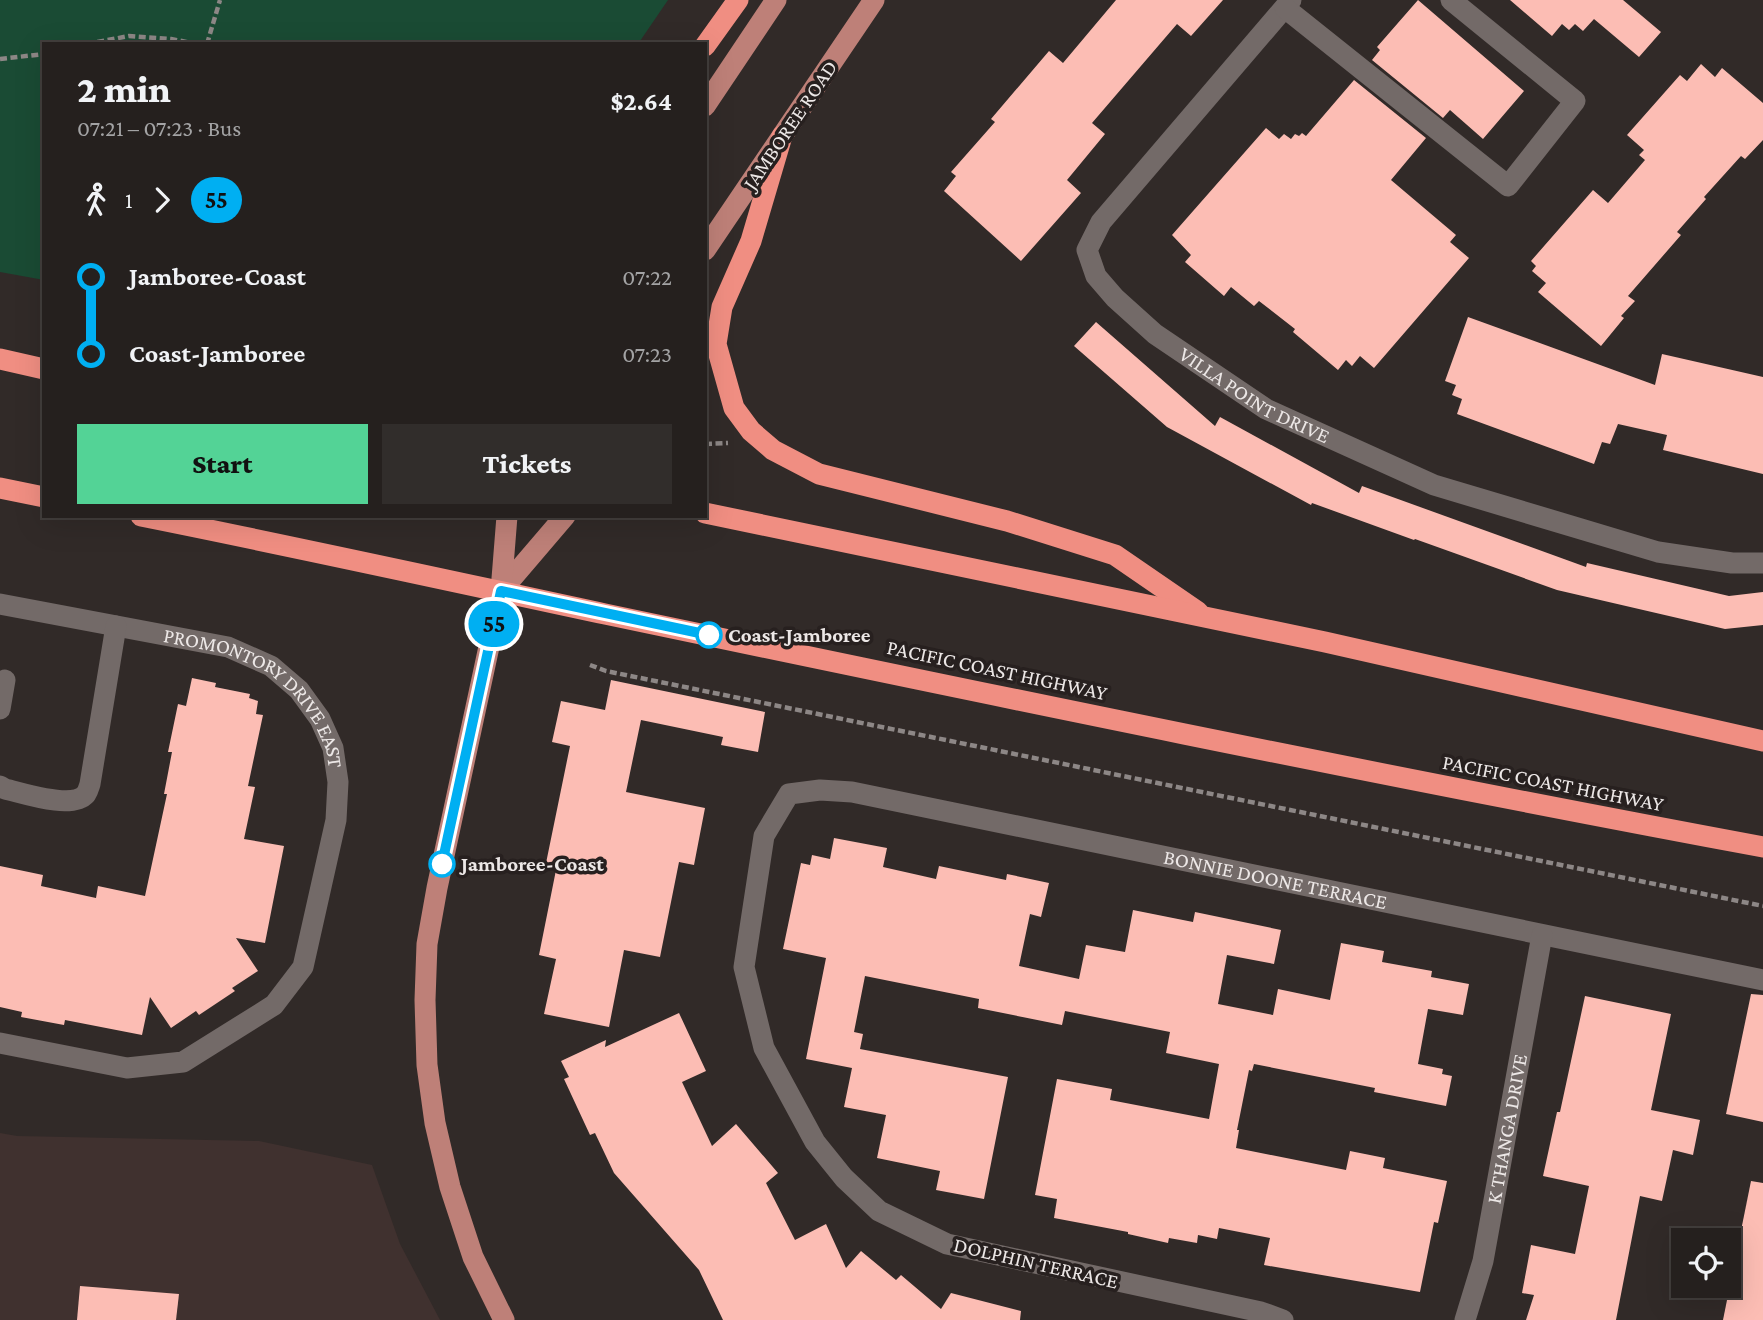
<!DOCTYPE html>
<meta charset="utf-8">
<style>
body{margin:0;font-family:"Crimson Pro",serif;background:#312d2b;color:#f1f3f6;height:100vh;display:flex;flex-direction:column;font-size:26px;white-space:nowrap}
*{box-sizing:border-box;margin:0}
p{font-size:23px;color:#a3a3a4}
.icon{flex:none;width:38px;height:38px;fill:none;stroke:currentColor;stroke-width:2;stroke-linecap:round;stroke-linejoin:round}
.map{position:relative;flex:1;overflow:hidden}
.sheet{position:absolute;left:42px;top:42px;width:665px;height:476px;display:flex;flex-direction:column;background:#25201e;border-radius:0px;box-shadow:0 7px 28px #0002,0 0 0 2px #423e3c}
.sheet>*{flex:none}
.badge{padding:0 14px;border-radius:23px;font-size:24px;line-height:46px}
.controls{position:absolute;left:1671px;top:1228px;display:grid;gap:14px}
.controls a{display:grid;place-items:center;width:70px;height:70px;border-radius:0px;background:#25201e;box-shadow:0 7px 28px #0002,0 0 0 2px #423e3c;font-size:35px}
.map>.badge{position:absolute;translate:-50% -50%;box-shadow:0 0 0 4px #fff}
.legs{display:flex;align-items:center;gap:10px;height:77px;padding:0 35px;font-size:23px}
.legs p{margin-inline-start:auto}
.head{display:flex;align-items:center;justify-content:space-between;height:119px;padding:0 35px}
h1{font-size:38px;font-weight:800;line-height:52px}
.cta{display:flex;gap:14px;margin-top:auto;padding:14px 35px}
.cta a{flex:1;height:80px;border-radius:0px;background:#53d396;color:#111;font-size:28px;font-weight:800;line-height:80px;text-align:center}
.cta a+a{background:#312d2b;color:#f1f3f6}
ul{padding:0 35px;list-style:none}
li{display:flex;align-items:center;gap:24px;height:77px;font-size:26px}
li i{display:grid;place-items:center;width:10px;height:100%;margin:0 9px;background:currentColor}
li i::after{content:'';width:18px;height:18px;margin:-9px;border:5px solid;border-radius:50%;background:#25201e}
li p{margin-inline-start:auto}
li:first-child i{background:linear-gradient(#0000 50%,currentColor 0)}
li:last-child i{background:linear-gradient(currentColor 50%,#0000 0)}
.map>svg:first-child{display:block}
.built{fill:#40312f}
.green{fill:#1a4b34}
.building{fill:#fcbdb4}
.lines{fill:none;stroke-linecap:round;stroke-linejoin:round}
.path{stroke:#8d8786;stroke-width:4.5;stroke-dasharray:7 3.5;stroke-linecap:butt}
.minor{stroke:#736a68;stroke-width:21}
.major{stroke:#be8078;stroke-width:21}
.highway{stroke:#f08e82;stroke-width:21}
.line-1-casing{stroke:#fff;stroke-width:16}
.line-1{stroke:#00aff2;stroke-width:10}
.stop-1-dot{fill:#fff;stroke:#00aff2;stroke-width:3.5}
.labels{text-anchor:middle;dominant-baseline:central;stroke-width:7;stroke-linejoin:round;paint-order:stroke}
.street-label{font-size:21px;fill:#ece7e6;stroke:#27201f}
.stop-label{font-size:21px;font-weight:bold;fill:#ece7e6;stroke:#27201f;text-anchor:start}
</style>
<div class="map">
<svg width="1763" height="1320" viewBox="0 0 1763 1320">
<rect width="100%" height="100%" fill="#312a28"/>
<path class="built" d="M0 1133 17 1136 259 1141 372 1165 400 1244 440 1320H0Z"/>
<path class="green" d="M0 0H668L638 44H44V280L0 272Z"/>
<g class="building">
<path d="M1116 0H1223L1191 36 1177 24 1092 123 1105 134 1067 180 1081 193 1021 261 944 191 956 176 951 172 995 122 991 119 1049 51 1063 63Z"/>
<path d="M1418 0 1524 91 1483 139 1450 110 1443 118 1372 60 1380 50 1377 47Z"/>
<path d="M1510 0H1623L1661 32 1639 57 1594 19 1583 31 1575 24 1569 30 1562 24 1552 36Z"/>
<path d="M1701 64 1715 77 1722 68 1763 103V140L1745 159 1741 156 1704 197 1706 199 1677 232 1681 235 1628 296 1635 301 1621 316 1624 318 1601 346 1538 292 1546 283 1532 271 1536 266 1531 261 1593 190 1608 203 1645 160 1639 155 1644 150 1627 135 1680 75 1687 81Z"/>
<path d="M1354 80 1426 138 1391 180 1456 235 1450 242 1469 258 1374 368 1360 356 1352 366 1346 360 1338 370 1293 332 1295 329 1259 301 1254 306 1231 287 1224 296 1185 262 1191 255 1172 235 1266 128 1279 139 1284 134 1291 139 1295 134 1299 136 1302 133 1306 136Z"/>
<path d="M1468 317 1655 385 1662 354 1763 377V474L1663 450 1667 435 1618 424 1610 444 1602 442 1594 464 1457 414 1462 399 1452 395 1456 385 1445 381Z"/>
<path d="M1096 322 1215 426 1220 417 1359 493 1362 486 1586 567 1587 563 1729 596 1763 592V625L1725 629 1557 590 1415 539 1414 540 1312 503 1311 505 1167 427 1074 346Z"/>
<path d="M192 678 216 683 215 687 250 694 249 698 258 701 256 714 263 715 248 786 255 787 244 839 284 846 265 943 236 938 258 971 232 988 235 991 199 1015 196 1011 171 1028 150 997 142 1035 65 1020 64 1025 21 1017 22 1012 0 1007V866L43 875 41 886 96 898 98 886 145 896 167 794H164L172 752H168L178 704 186 706Z"/>
<path d="M611 680 765 712 758 752 721 745 723 737 641 720 626 792 705 808 694 865 679 862 660 957 624 950 609 1027 544 1014 556 959 539 955 556 870 545 868 570 746 552 742 561 701 605 710Z"/>
<path d="M834 838 887 848 883 867 936 879 939 866 1006 880 1007 874 1049 883 1041 917 1030 914 1019 966 1079 979 1086 945 1125 952 1133 910 1193 922 1195 912 1281 930 1274 964 1227 955 1218 1004 1273 1015 1278 989 1330 1000 1341 943 1384 951 1382 962 1432 971 1431 977 1469 984 1463 1015 1428 1009 1418 1064 1443 1069 1442 1074 1452 1076 1446 1106 1374 1092 1375 1088 1254 1064 1252 1071 1249 1070 1237 1130H1239L1236 1148 1346 1170 1350 1151 1385 1158 1383 1168 1447 1181 1438 1223 1434 1222 1420 1292 1264 1265 1270 1238 1219 1228 1217 1239 1198 1235 1197 1243 1169 1238 1168 1243 1128 1234V1232L1054 1218 1057 1199 1035 1195 1057 1079 1112 1089 1110 1100 1209 1119 1219 1064 1166 1053 1170 1032 1065 1011 1062 1025 978 1008 979 999 865 976 854 1032 863 1034 860 1049 1008 1077 984 1199 936 1190 940 1171 877 1158 886 1115 844 1107 852 1068 806 1059 826 958 783 949 801 863 810 865 812 855 830 859Z"/>
<path d="M1751 994 1763 995V1122L1726 1114Z"/>
<path d="M1585 996 1671 1014 1651 1110 1700 1120 1693 1155 1673 1150 1662 1201 1640 1196 1616 1320H1526L1534 1295 1522 1293 1531 1245 1575 1254 1589 1186 1543 1176 1557 1112H1560Z"/>
<path d="M679 1013 706 1071 682 1082 712 1146 736 1124 778 1173 766 1183 795 1240 826 1224 846 1268 861 1251 896 1280 901 1275 941 1309 951 1293 1021 1311 1020 1320H723L699 1270 614 1173 595 1133 590 1135 564 1079 569 1077 561 1061 606 1040 605 1047Z"/>
<path d="M1751 1181 1763 1183V1320H1723Z"/>
<path d="M80 1286 179 1294 176 1320H77Z"/>
</g>
<g class="lines">
<g class="path">
<path d="M87 44 129 36 171 39 197 44"/>
<path d="M207 44 220 0"/>
<path d="M0 59 44 54"/>
<path d="M705 444 728 443"/>
<path d="M590 665 606 671 1763 906"/>
</g>
<g class="minor">
<path id="s1" d="M1291 0 1101 222 1087 250 1096 276 1115 298 1155 334 1266 409 1434 485 1658 552 1732 563H1763"/>
<path d="M1285 8 1508 186 1575 101 1451 0"/>
<path id="s2" d="M0 604 228 647 271 666 299 690 320 719 333 748 338 782 336 820 303 967 274 1005 183 1062 127 1068 0 1043"/>
<path d="M0 709 5 680"/>
<path d="M0 786 5 789C23 793 72 810 86 794 88 791 89 787 90 784L116 626"/>
<path id="s3" d="M1283 1320 1261 1312 947 1244 879 1211 844 1178 815 1142 764 1048 744 967 764 836 789 794 820 790 852 792 1763 980"/>
<path id="s4" d="M1465 1320 1483 1261 1542 935"/>
</g>
<g class="major">
<path d="M705 106 776 0"/>
<path d="M705 250 874 0"/>
<path d="M501 591 565 516"/>
<path d="M504 1320 473 1257 450 1187 435 1123 427 1065 425 1000 427 944 437 888 501 591 507 516"/>
</g>
<g class="highway">
<path d="M705 46 738 0"/>
<path d="M782 136 751 241 722 307 716 344 734 408 751 431 773 450 819 474 1007 521 1115 555 1198 612"/>
<path d="M0 359 44 369"/>
<path d="M0 488 44 497"/>
<path d="M705 513 1325 642 1763 741"/>
<path d="M141 516C296 547 451 581 605 614 991 695 1376 775 1763 847"/>
</g>
</g>
<g class="lines">
<g class="line-1-casing">
<path id="line-1" d="M442 864 501 591 709 635"/>
</g>
<use href="#line-1" class="line-1"/>
</g>
<g class="stop-1-dot">
<circle cx="709" cy="635" r="12"/>
<circle cx="442" cy="864" r="12"/>
</g>
<g class="labels">
<g class="street-label">
<text transform="translate(790 125) rotate(-56)">JAMBOREE ROAD</text>
<text stroke="none"><textPath href="#s1" startOffset="551">VILLA POINT DRIVE</textPath></text>
<text transform="translate(997 670) rotate(12)">PACIFIC COAST HIGHWAY</text>
<text stroke="none"><textPath href="#s2" startOffset="285">PROMONTORY DRIVE EAST</textPath></text>
<text transform="translate(1553 783) rotate(11)">PACIFIC COAST HIGHWAY</text>
<text stroke="none"><textPath href="#s3" startOffset="1382">BONNIE DOONE TERRACE</textPath></text>
<text stroke="none"><textPath href="#s4" startOffset="196">K THANGA DRIVE</textPath></text>
<text transform="translate(1036 1263) rotate(13)">DOLPHIN TERRACE</text>
</g>
<g class="stop-label">
<text x="728" y="635">Coast-Jamboree</text>
<text x="461" y="864">Jamboree-Coast</text>
</g>
</g>
</svg>
<div class="controls">
<a><svg class="icon" aria-label="locate" viewBox="0 0 24 24"><circle cx="12" cy="12" r="6"/><path d="M12 2v4M12 18v4M2 12h4M18 12h4"/></svg></a>
</div>
<b class="badge" style="left:494px;top:624px;background:#00aff2;color:#111">55</b>
<section class="sheet">
<div class="head"><div><h1>2 min</h1><p>07:21 – 07:23 · Bus</p></div><b>$2.64</b></div>
<div class="legs"><svg class="icon" aria-label="walk" viewBox="0 0 24 24"><circle cx="13" cy="4" r="2"/><path d="M13 8l-2 6 4 7M11 14l-3 7M7 12l3-4h3l4 4"/></svg>1<svg class="icon" aria-label="forward" viewBox="0 0 24 24"><path d="M9 5l7 7-7 7"/></svg><b class="badge" style="background:#00aff2;color:#111">55</b></div>
<ul>
<li><i style="color:#00aff2"></i><b>Jamboree-Coast</b><p>07:22</p></li>
<li><i style="color:#00aff2"></i><b>Coast-Jamboree</b><p>07:23</p></li>
</ul>
<div class="cta"><a>Start</a><a>Tickets</a></div>
</section>
</div>
